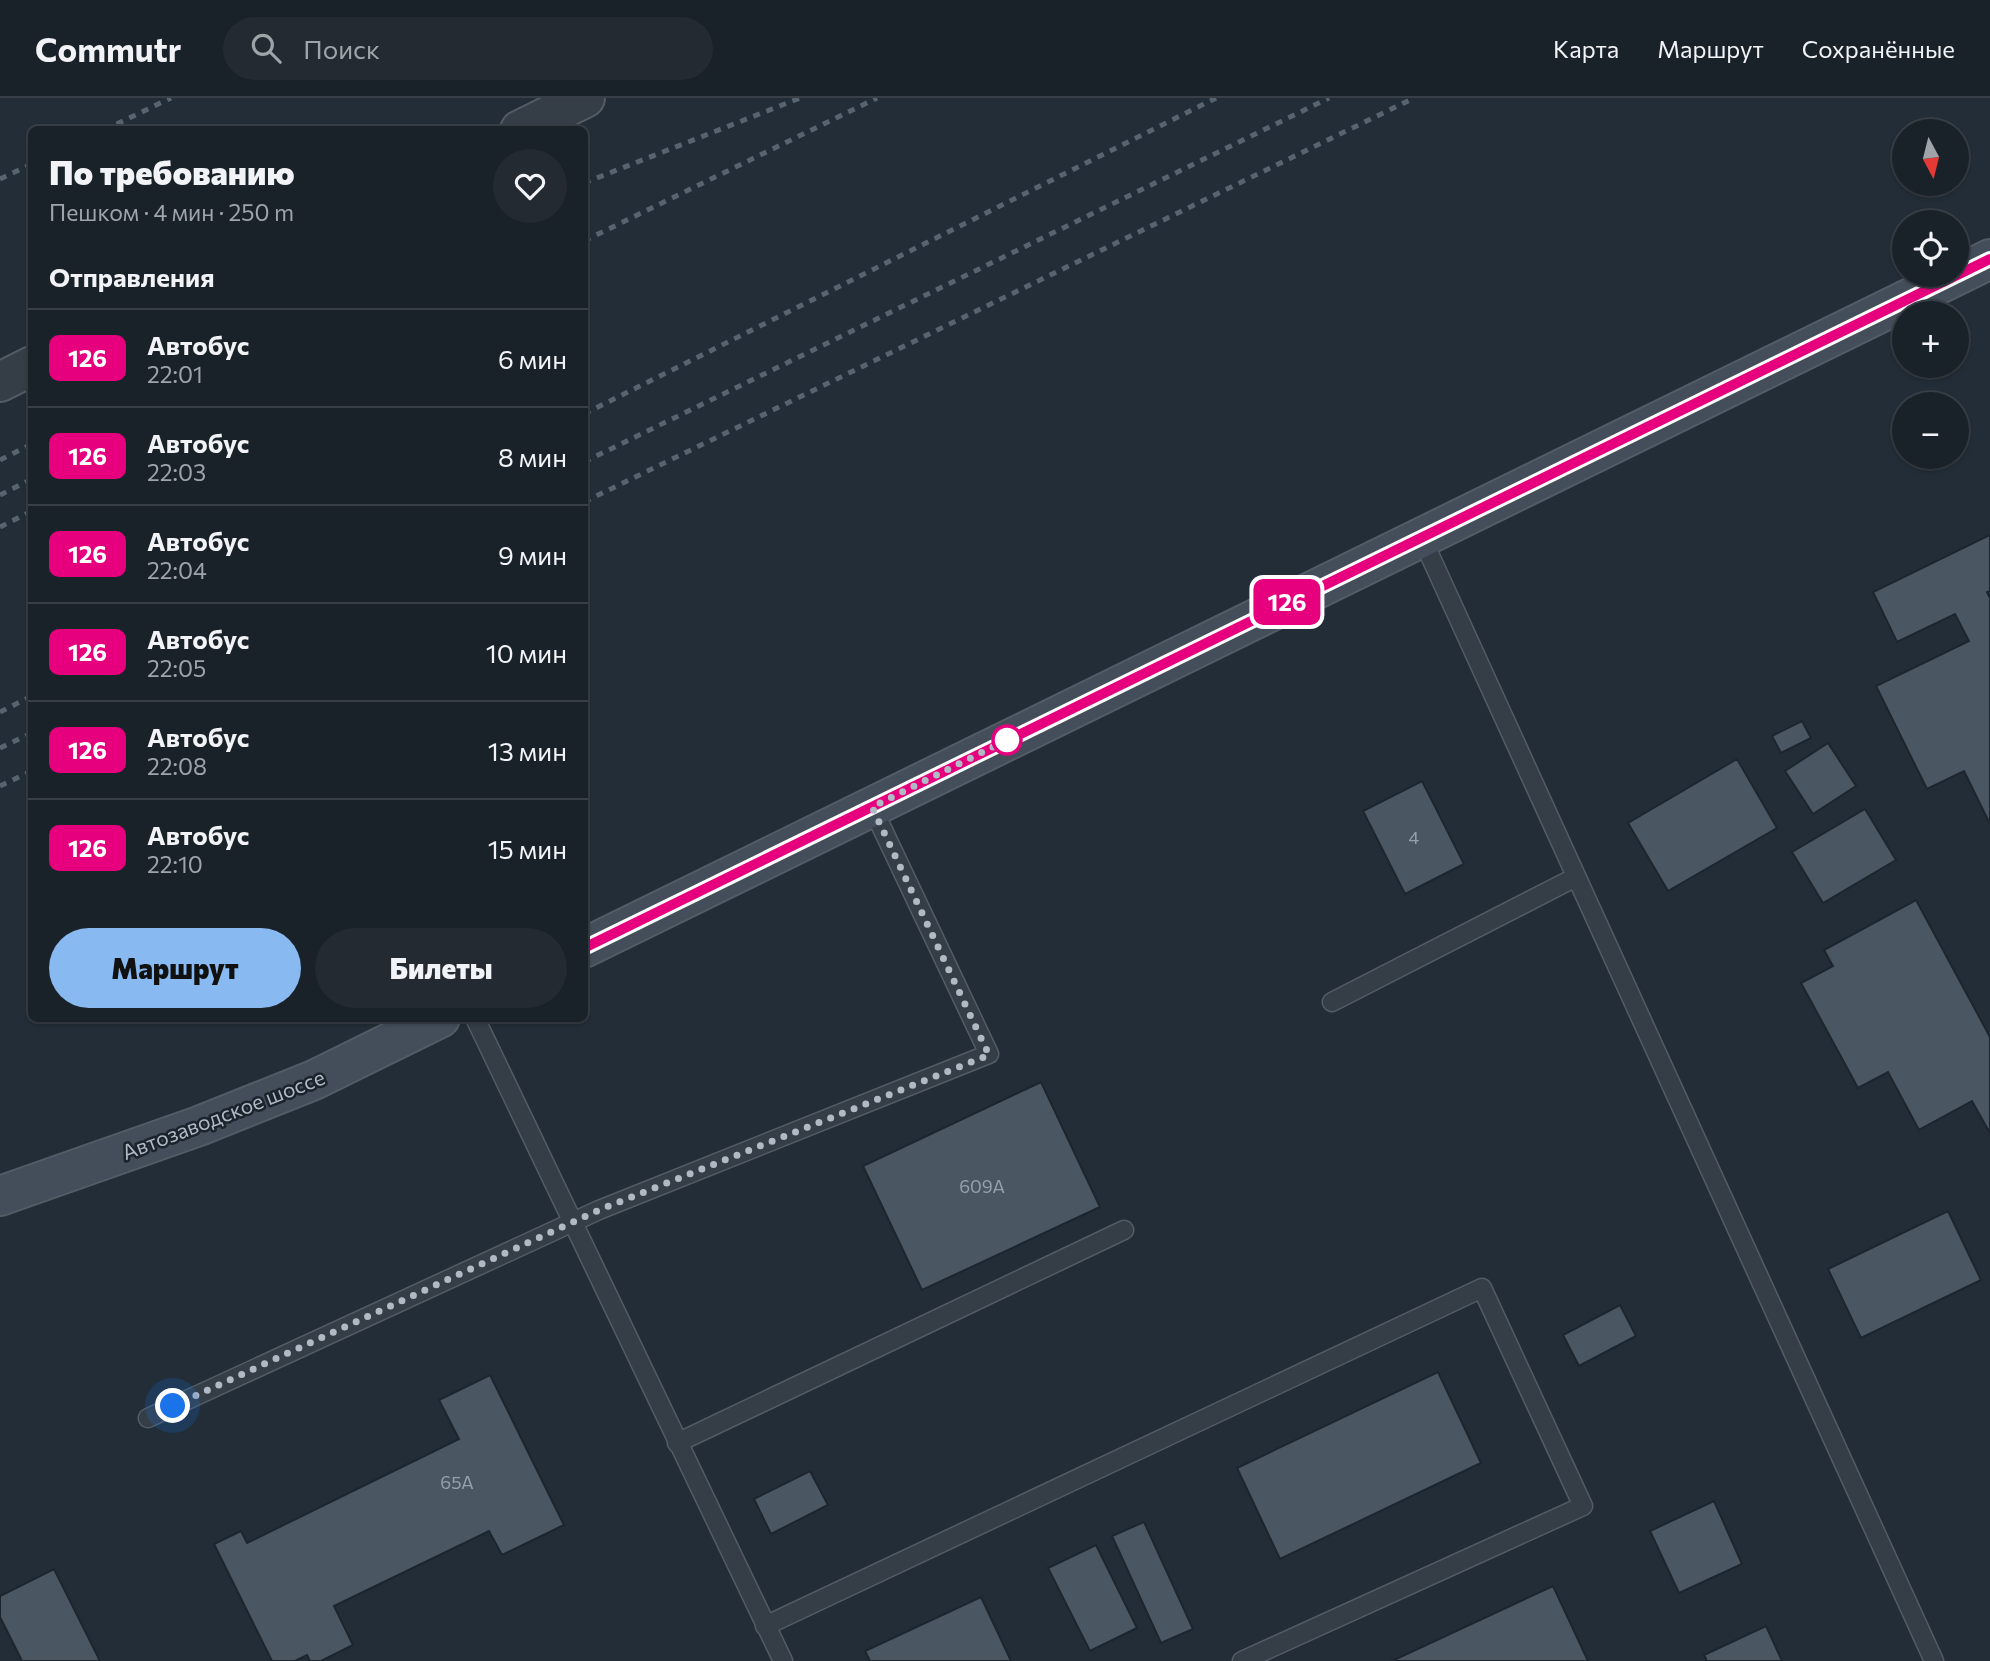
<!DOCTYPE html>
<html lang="ru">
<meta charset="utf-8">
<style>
body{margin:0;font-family:Commissioner,sans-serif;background:#232a31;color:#f1f3f6;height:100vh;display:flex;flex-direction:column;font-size:26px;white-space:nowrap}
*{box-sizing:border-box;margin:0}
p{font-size:23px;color:#9fa4a8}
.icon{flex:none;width:38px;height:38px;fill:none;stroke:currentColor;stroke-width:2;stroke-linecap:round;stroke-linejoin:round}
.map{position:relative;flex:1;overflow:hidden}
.side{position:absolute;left:28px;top:28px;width:560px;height:896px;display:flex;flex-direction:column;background:#1a2229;border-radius:10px;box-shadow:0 2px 5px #0004,0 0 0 2px #383f46}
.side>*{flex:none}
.badge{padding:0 14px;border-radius:10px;font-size:24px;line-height:46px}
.needle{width:46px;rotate:173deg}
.fabs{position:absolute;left:1892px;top:21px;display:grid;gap:14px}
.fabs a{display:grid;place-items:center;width:77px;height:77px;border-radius:50%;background:#1a2229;box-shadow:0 2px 5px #0004,0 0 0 2px #383f46;font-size:35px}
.you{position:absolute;width:35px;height:35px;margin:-18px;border:5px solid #fff;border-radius:50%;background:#1a73e8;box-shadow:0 0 0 10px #1a73e833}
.map>.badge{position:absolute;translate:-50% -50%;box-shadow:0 0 0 4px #fff}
h2{padding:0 21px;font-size:26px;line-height:63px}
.round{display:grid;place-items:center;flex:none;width:74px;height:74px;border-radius:37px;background:#232a31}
.head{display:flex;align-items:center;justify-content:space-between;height:119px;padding:0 21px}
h1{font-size:33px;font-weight:800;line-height:52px}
.cta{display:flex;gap:14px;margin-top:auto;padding:14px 21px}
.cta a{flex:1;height:80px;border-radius:42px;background:#88baf1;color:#111;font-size:28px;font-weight:800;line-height:80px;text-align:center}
.cta a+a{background:#232a31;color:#f1f3f6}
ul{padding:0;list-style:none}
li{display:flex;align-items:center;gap:21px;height:98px;padding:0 21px;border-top:2px solid #383f46}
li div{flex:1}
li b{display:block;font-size:26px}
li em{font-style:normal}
li .badge{min-width:77px;font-weight:700;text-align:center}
header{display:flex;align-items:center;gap:42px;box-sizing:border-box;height:98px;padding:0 35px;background:#1a2229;border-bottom:2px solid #383f46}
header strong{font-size:33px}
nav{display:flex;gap:38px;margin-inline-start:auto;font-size:24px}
.search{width:490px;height:63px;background:#232a31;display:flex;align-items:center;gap:18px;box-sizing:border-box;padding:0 24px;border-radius:38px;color:#9fa4a8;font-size:26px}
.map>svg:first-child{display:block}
.building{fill:#4a5762;stroke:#1d252e;stroke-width:2}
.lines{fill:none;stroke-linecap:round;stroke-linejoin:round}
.service-casing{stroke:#535c65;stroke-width:21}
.tertiary-casing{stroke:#535c65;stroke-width:42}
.secondary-casing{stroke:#535c65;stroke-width:42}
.service{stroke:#353e47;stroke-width:18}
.tertiary{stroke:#353e47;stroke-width:38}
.secondary{stroke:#434e5a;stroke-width:38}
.rail{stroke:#57636e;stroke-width:5;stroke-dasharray:7 7;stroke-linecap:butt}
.line-casing{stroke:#fff;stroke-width:16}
.line{stroke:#e6007e;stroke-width:10}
.walk{stroke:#b0b9c4;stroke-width:7;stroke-dasharray:0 12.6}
.stop-dot{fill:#fff;stroke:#e6007e;stroke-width:3.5}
.labels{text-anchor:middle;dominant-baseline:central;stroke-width:5;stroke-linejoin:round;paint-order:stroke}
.number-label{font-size:18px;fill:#96a0ac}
.street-label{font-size:21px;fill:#b0b9c4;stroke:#1b232c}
</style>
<header>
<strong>Commutr</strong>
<div class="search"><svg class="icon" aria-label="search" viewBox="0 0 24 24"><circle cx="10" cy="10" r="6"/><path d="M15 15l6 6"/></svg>Поиск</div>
<nav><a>Карта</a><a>Маршрут</a><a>Сохранённые</a></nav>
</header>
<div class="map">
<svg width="1990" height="1563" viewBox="0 0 1990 1563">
<rect width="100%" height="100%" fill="#222d37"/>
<g class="building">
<path d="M1990 437V493L1987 494 1990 500V726L1964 673 1927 691 1876 588 1969 543 1955 516 1897 544 1873 494Z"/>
<path d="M1802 623 1811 640 1781 655 1772 638Z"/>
<path d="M1828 645 1856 688 1813 716 1785 673Z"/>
<path d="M1737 661 1777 730 1668 793 1628 725Z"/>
<path d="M1422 683 1464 766 1405 796 1363 713Z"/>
<path d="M1865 711 1896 762 1823 805 1792 754Z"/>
<path d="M1916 802 1990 939V1035L1972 1003 1919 1032 1888 974 1858 990 1801 885 1833 868 1824 852Z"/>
<path d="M1041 984 1100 1109 922 1192 863 1068Z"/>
<path d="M1948 1113 1981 1182 1861 1240 1828 1171Z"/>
<path d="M1620 1207 1636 1238 1579 1268 1563 1237Z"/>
<path d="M1438 1274 1481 1365 1280 1461 1237 1370Z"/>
<path d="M490 1277 564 1427 502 1457 489 1433 334 1508 353 1547 321 1563H310L307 1557 295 1563H272L214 1446 241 1433 247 1445 459 1341 439 1302Z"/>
<path d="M810 1373 828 1407 771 1436 754 1401Z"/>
<path d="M1714 1403 1742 1466 1679 1495 1650 1433Z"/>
<path d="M1144 1424 1193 1531 1161 1545 1112 1438Z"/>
<path d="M1096 1447 1137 1530 1090 1553 1048 1470Z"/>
<path d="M54 1471 100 1563H22L0 1519V1498Z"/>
<path d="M1553 1488 1588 1563H1392Z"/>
<path d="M981 1499 1011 1563H870L865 1553Z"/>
<path d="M1766 1528 1782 1563H1707L1704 1557Z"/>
</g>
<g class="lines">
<g class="service-casing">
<g id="service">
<path d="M1421 438 1934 1563"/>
<path d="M1332 904 1576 779"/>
<path d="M475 920 783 1563"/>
<path d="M148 1320 599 1112 989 956 872 709"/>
<path d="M677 1345 1124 1132"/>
<path d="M765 1528 1482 1190 1583 1408 1242 1563"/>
</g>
</g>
<g class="tertiary-casing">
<g id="tertiary">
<path d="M520 32 585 0"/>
<path d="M0 284 32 268"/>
</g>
</g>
<g class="secondary-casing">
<g id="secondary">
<path d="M584 850 1990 161"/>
<path d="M0 1098 199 1028 314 982 440 920"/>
</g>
</g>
<use href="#service" class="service"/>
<use href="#tertiary" class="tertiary"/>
<use href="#secondary" class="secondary"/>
<g class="rail">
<path d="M104 32 171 0"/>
<path d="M0 81 32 66"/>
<path d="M584 85 800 0"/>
<path d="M584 143 877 0"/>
<path d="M584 316 1216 0"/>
<path d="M0 362 32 346"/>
<path d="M584 364 1329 0"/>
<path d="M0 397 32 381"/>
<path d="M584 404 1414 0"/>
<path d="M0 429 32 413"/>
<path d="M0 614 32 598"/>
<path d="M0 650 32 635"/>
<path d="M0 688 32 673"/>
</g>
</g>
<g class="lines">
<g class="line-casing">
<path id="line" d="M584 850 1990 161"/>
</g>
<use href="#line" class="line"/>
<path class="walk" d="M173 1308 599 1112 989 957 872 709 1007 642"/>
</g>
<circle class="stop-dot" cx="1007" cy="642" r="14"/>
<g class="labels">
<g class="number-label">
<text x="1414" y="739">4</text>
<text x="982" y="1088">609А</text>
<text x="457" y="1384">65А</text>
</g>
<g class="street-label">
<text transform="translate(223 1016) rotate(-21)">Автозаводское шоссе</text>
</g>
</g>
</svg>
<div class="fabs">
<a><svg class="needle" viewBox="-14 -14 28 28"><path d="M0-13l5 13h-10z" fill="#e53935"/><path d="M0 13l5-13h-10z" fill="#9fa4a8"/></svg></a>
<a><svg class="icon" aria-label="locate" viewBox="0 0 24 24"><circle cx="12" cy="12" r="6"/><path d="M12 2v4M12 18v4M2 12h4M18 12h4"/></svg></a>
<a>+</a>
<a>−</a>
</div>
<div class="you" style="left:173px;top:1308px"></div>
<b class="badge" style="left:1287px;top:504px;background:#e6007e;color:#fff">126</b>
<section class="side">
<div class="head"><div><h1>По требованию</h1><p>Пешком · 4 мин · 250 m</p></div><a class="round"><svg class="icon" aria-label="heart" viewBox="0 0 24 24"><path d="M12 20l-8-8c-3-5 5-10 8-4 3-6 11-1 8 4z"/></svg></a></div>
<h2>Отправления</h2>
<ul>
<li><span class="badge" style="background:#e6007e;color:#fff">126</span><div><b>Автобус</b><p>22:01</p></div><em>6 мин</em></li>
<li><span class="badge" style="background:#e6007e;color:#fff">126</span><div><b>Автобус</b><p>22:03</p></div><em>8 мин</em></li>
<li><span class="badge" style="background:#e6007e;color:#fff">126</span><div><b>Автобус</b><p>22:04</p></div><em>9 мин</em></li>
<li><span class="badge" style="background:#e6007e;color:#fff">126</span><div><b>Автобус</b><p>22:05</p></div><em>10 мин</em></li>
<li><span class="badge" style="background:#e6007e;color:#fff">126</span><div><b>Автобус</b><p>22:08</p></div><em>13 мин</em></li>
<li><span class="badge" style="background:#e6007e;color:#fff">126</span><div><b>Автобус</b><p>22:10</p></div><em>15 мин</em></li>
</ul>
<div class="cta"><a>Маршрут</a><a>Билеты</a></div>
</section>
</div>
